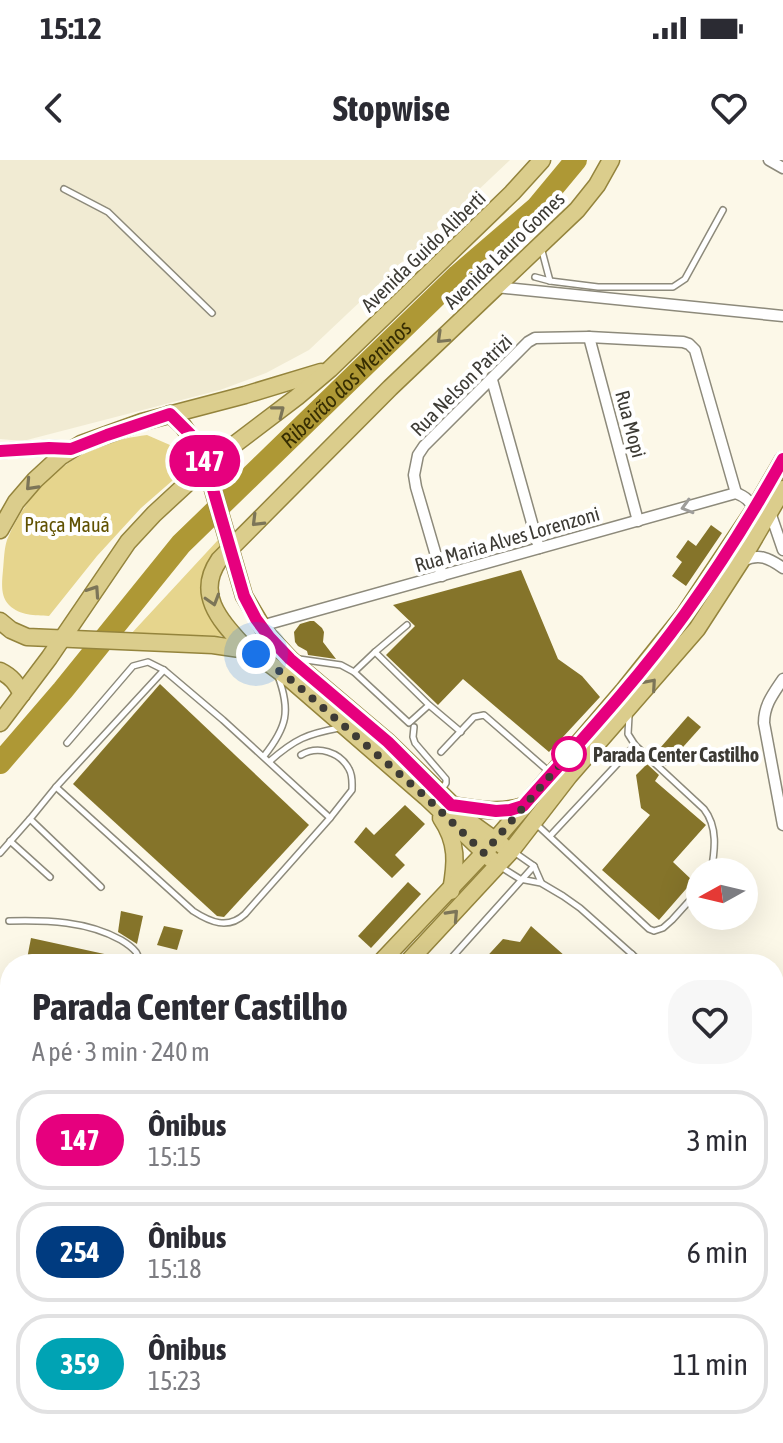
<!DOCTYPE html>
<html lang="pt">
<meta charset="utf-8">
<style>
body{margin:0;font-family:"Asap Condensed",sans-serif;background:#f7f7f7;color:#2b2b33;height:100vh;display:flex;flex-direction:column;font-size:30px;white-space:nowrap}
*{box-sizing:border-box;margin:0}
p{font-size:26px;color:#7c7c81}
.icon{flex:none;width:44px;height:44px;fill:none;stroke:currentColor;stroke-width:2;stroke-linecap:round;stroke-linejoin:round}
.map{position:relative;flex:1;overflow:hidden}
.side{position:absolute;left:0px;top:794px;width:784px;height:490px;display:flex;flex-direction:column;background:#fff;border-radius:32px 32px 0 0;box-shadow:0 8px 32px #0002}
.side>*{flex:none}
.badge{padding:0 16px;border-radius:26px;font-size:28px;line-height:52px}
.needle{width:52px;rotate:262deg}
.tools{position:absolute;left:686px;top:698px;display:grid;gap:16px}
.tools a{display:grid;place-items:center;width:72px;height:72px;border-radius:50%;background:#fff;box-shadow:0 8px 32px #0002;font-size:40px}
.you{position:absolute;width:40px;height:40px;margin:-20px;border:6px solid #fff;border-radius:50%;background:#1a73e8;box-shadow:0 0 0 12px #1a73e833}
.map>.badge{position:absolute;translate:-50% -50%;box-shadow:0 0 0 4px #fff}
.round{display:grid;place-items:center;flex:none;width:84px;height:84px;border-radius:32px;background:#f7f7f7}
.summary{display:flex;align-items:center;justify-content:space-between;height:136px;padding:0 32px}
h1{font-size:38px;font-weight:700;line-height:60px}
ul{padding:0;list-style:none}
li{display:flex;align-items:center;gap:24px;height:100px;margin:0 16px 12px;padding:0 16px;border:4px solid #e1e1e2;border-radius:32px}
li div{flex:1}
li b{display:block;font-size:30px}
li em{font-style:normal}
li .badge{min-width:88px;font-weight:700;text-align:center}
.status{display:flex;justify-content:space-between;align-items:center;height:56px;padding:0 40px;background:#fff;direction:ltr}
.status svg{height:22px;fill:currentColor}
header{display:flex;justify-content:space-between;align-items:center;height:104px;padding:0 32px;background:#fff;font-size:36px;font-weight:700}
.map>svg:first-child{display:block}
.built{fill:#f1ebd3}
.green{fill:#e6d58d}
.lines{fill:none;stroke-linecap:round;stroke-linejoin:round}
.river{stroke:#ae9835;stroke-width:22}
.building{fill:#85742a}
.service-casing{stroke:#8d8a7b;stroke-width:8}
.minor-casing{stroke:#8d8a7b;stroke-width:13}
.tertiary-casing{stroke:#8d8a7b;stroke-width:15}
.secondary-casing{stroke:#8d8a7b;stroke-width:17}
.primary-casing{stroke:#94843c;stroke-width:19}
.trunk-casing{stroke:#94843c;stroke-width:21}
.motorway-casing{stroke:#94843c;stroke-width:21}
.service{stroke:#fff;stroke-width:5}
.minor{stroke:#fff;stroke-width:10}
.tertiary{stroke:#fff;stroke-width:12}
.secondary{stroke:#ede6c5;stroke-width:14}
.primary{stroke:#dbcd8c;stroke-width:16}
.trunk{stroke:#cfbc66;stroke-width:18}
.motorway{stroke:#c3ab3f;stroke-width:18}
.oneway{stroke:#7c7558}
.oneway2{stroke:#9e9d9a}
.line-casing{stroke:#fff;stroke-width:18}
.line{stroke:#e6007e;stroke-width:12}
.walk{stroke:#3d3b35;stroke-width:8;stroke-dasharray:0 14.4}
.stop-dot{fill:#fff;stroke:#e6007e;stroke-width:4}
.labels{text-anchor:middle;dominant-baseline:central;stroke-width:8;stroke-linejoin:round;paint-order:stroke}
.street-label{font-size:20px;fill:#3d3b35;stroke:#fff}
.park-label{font-size:20px;fill:#605101;stroke:#fff}
.stop-label{font-size:20px;font-weight:bold;fill:#3d3b35;stroke:#fff;text-anchor:start}
.water-label{font-size:22px;font-style:italic;fill:#362d02;stroke:#fff}
</style>
<div class="status"><b>15:12</b><svg viewBox="0 0 49 12"><path d="M0 12V9h3v3zM5 12V6h3v6zM10 12V3h3v9zM15 12V0h3v12zM26 1h20v11H26zM47 4h2v5h-2z"/></svg></div>
<header><svg class="icon" aria-label="back" viewBox="0 0 24 24"><path d="M15 5l-7 7 7 7"/></svg>Stopwise<svg class="icon" aria-label="heart" viewBox="0 0 24 24"><path d="M12 20l-8-8c-3-5 5-10 8-4 3-6 11-1 8 4z"/></svg></header>
<div class="map">
<svg width="783" height="1283" viewBox="0 0 783 1283">
<rect width="100%" height="100%" fill="#fcf8e8"/>
<path class="built" d="M0 0H510L309 190 266 213 220 230 23 281 0 279Z"/>
<g class="green">
<path d="M147 275 170 285 187 300 188 307 141 348 97 396 49 456C35 455 20 456 9 445 0 436 2 422 3 410 4 401 4 389 7 380 19 350 41 322 67 304 94 286 116 279 147 275Z"/>
<path d="M218 380 220 387 212 398 225 476 130 475Z"/>
</g>
<g class="lines">
<path class="river" id="s1" d="M0 603 63 530 181 384 458 115 537 47 576 0"/>
</g>
<g class="building">
<path d="M711 365 722 373 686 426 672 416 682 402 676 397 688 380 696 386Z"/>
<path d="M521 410 558 499 582 516 600 537 549 592 463 519 438 545 386 495 415 466 393 445Z"/>
<path d="M310 461H314L322 468 324 472 323 482 336 499 308 495 307 491 298 486 295 482 294 472 300 464Z"/>
<path d="M160 524 309 665 224 757 217 756 73 624Z"/>
<path d="M688 556 701 567 666 606 654 595Z"/>
<path d="M647 604 659 615 655 621 706 665 673 702 693 721 659 760 602 710 650 655 641 648 636 615Z"/>
<path d="M405 645 425 664 395 695 405 705 392 718 354 682 366 667 374 675Z"/>
<path d="M408 722 421 734 371 788 358 776Z"/>
<path d="M121 751 143 756 137 784 118 772Z"/>
<path d="M164 766 183 770 177 790 157 785Z"/>
<path d="M531 766 574 804H480L503 779 520 782Z"/>
<path d="M31 778 109 795 107 804H26Z"/>
<path d="M0 877 10 879V1018L0 1015Z"/>
</g>
<g class="lines">
<g class="service-casing">
<g id="service">
<path d="M64 29 108 52 212 153"/>
<path d="M542 91 550 121"/>
<path d="M535 117 550 121 598 127H673L685 119 723 50"/>
<path d="M375 492 407 465"/>
<path d="M299 499 341 505 354 512"/>
<path d="M429 545 409 563 354 512 375 492 429 545 461 572"/>
<path d="M629 556 628 574 635 585 704 649C718 667 715 690 711 712"/>
<path d="M414 567 413 577 415 583 446 619V623L442 629"/>
<path d="M441 592 474 557 484 555 546 609"/>
<path d="M301 595C318 585 340 592 349 609 353 616 352 623 352 630L330 658"/>
<path d="M264 596C287 567 291 551 278 516"/>
<path d="M270 601C295 579 307 574 339 568"/>
<path d="M56 627 193 751C210 762 228 770 245 754L330 658 223 560 164 510 148 502 133 506 67 583"/>
<path d="M534 662 649 769 654 771 663 768 672 760 700 729"/>
<path d="M550 676 635 585"/>
<path d="M10 681 50 717"/>
<path d="M514 692 534 706 541 722"/>
<path d="M0 693 30 659"/>
<path d="M501 707 520 719 541 723 563 736 580 748 643 804"/>
<path d="M101 727 30 659 56 627 164 510"/>
<path d="M9 761C47 760 87 761 121 780 126 783 132 787 136 792 138 795 139 801 139 804"/>
<path d="M446 804 534 706"/>
<path d="M624 804 632 794"/>
<path d="M0 861 10 864"/>
<path d="M83 1275 84 1274"/>
</g>
</g>
<g class="minor-casing">
<g id="minor">
<path d="M769 0 783 8"/>
<path d="M496 127 783 156"/>
<path d="M589 177 638 361"/>
<path d="M492 220 539 388"/>
<path d="M770 352 783 390"/>
<path d="M743 401C759 393 769 398 783 408"/>
<path d="M442 416 416 327 414 315 418 295 424 286 528 182 535 178 589 177 683 182 689 184 695 190 736 333"/>
<path d="M261 466 736 333C746 337 750 341 754 350"/>
<path d="M783 519C773 534 764 545 764 563L783 665"/>
</g>
</g>
<g class="tertiary-casing">
<g id="tertiary">
<path d="M0 1219 10 1208"/>
<path d="M0 1245 10 1234"/>
</g>
</g>
<g class="secondary-casing">
<path id="secondary" d="M0 291 49 288 71 289"/>
</g>
<g class="primary-casing">
<g id="primary">
<path d="M170 254 183 266 203 295 244 436 266 473 290 499 388 582 471 663 503 686"/>
<path d="M0 370 16 342 35 320 60 297 81 284 142 262 245 235 321 212"/>
<path d="M0 461 11 470 27 477 213 485 247 490 256 494 290 519 426 637 491 699"/>
<path d="M247 490C223 463 194 436 219 400L390 228 577 50 597 25 611 0"/>
<path d="M0 511C12 517 16 523 22 534"/>
<path d="M0 563 49 498 128 382 154 354 206 306 297 237 330 209 512 33 542 0"/>
<path d="M451 645C476 649 499 654 523 646"/>
<path d="M441 658C458 683 456 703 451 731"/>
<path d="M379 804 484 693 624 530 684 455 754 350 783 300"/>
<path d="M406 804 511 691 569 616 697 469 741 401 783 329"/>
<path d="M391 1274 393 1283"/>
<path d="M408 1274 410 1283"/>
</g>
</g>
<g class="trunk-casing">
<g id="trunk">
<path d="M774 1074 783 1067"/>
<path d="M774 1237 783 1230"/>
<path d="M332 1283 336 1274"/>
<path d="M479 1283 492 1274"/>
<path d="M710 1283 723 1274"/>
</g>
</g>
<g class="motorway-casing">
<g id="motorway">
<path d="M774 1150 783 1143"/>
<path d="M774 1174 783 1168"/>
<path d="M586 1283 599 1274"/>
<path d="M620 1283 633 1274"/>
</g>
</g>
<use href="#service" class="service"/>
<use href="#minor" class="minor"/>
<use href="#tertiary" class="tertiary"/>
<use href="#secondary" class="secondary"/>
<use href="#primary" class="primary"/>
<use href="#trunk" class="trunk"/>
<use href="#motorway" class="motorway"/>
</g>
<defs><path id="oneway-chevron" d="M-2-3.5L2.5 0L-2 3.5" fill="none" stroke-width="1.6" stroke-linecap="round" stroke-linejoin="round" transform="scale(2)"/></defs>
<g class="oneway">
<use href="#oneway-chevron" transform="translate(442 178) rotate(136)"/>
<use href="#oneway-chevron" transform="translate(279 251) rotate(-38)"/>
<use href="#oneway-chevron" transform="translate(31 325) rotate(133)"/>
<use href="#oneway-chevron" transform="translate(257 361) rotate(135)"/>
<use href="#oneway-chevron" transform="translate(94 431) rotate(-56)"/>
<use href="#oneway-chevron" transform="translate(213 440) rotate(73)"/>
<use href="#oneway-chevron" transform="translate(651 524) rotate(-49)"/>
<use href="#oneway-chevron" transform="translate(453 755) rotate(-47)"/>
</g>
<use class="oneway2" href="#oneway-chevron" transform="translate(687 347) rotate(164)"/>
<g class="lines">
<g class="line-casing">
<path id="line" d="M0 291 49 288 71 289 107 275 170 254 190 274 203 295 244 436 256 459 270 478 290 499 388 582 451 645 496 651 510 650 523 646C578 584 636 522 685 454 720 405 753 353 783 299"/>
</g>
<use href="#line" class="line"/>
<path class="walk" d="M256 494 290 519 426 637 484 693 569 594"/>
</g>
<circle class="stop-dot" cx="569" cy="594" r="16"/>
<g class="labels">
<g class="street-label">
<text transform="translate(504 90) rotate(-44)">Avenida Lauro Gomes</text>
<text transform="translate(423 91) rotate(-44)">Avenida Guido Aliberti</text>
<text transform="translate(461 225) rotate(-45)">Rua Nelson Patrizi</text>
<text transform="translate(631 264) rotate(75)">Rua Mopi</text>
<text transform="translate(507 379) rotate(-16)">Rua Maria Alves Lorenzoni</text>
</g>
<g class="park-label">
<text x="67" y="364">Praça Mauá</text>
</g>
<g class="stop-label">
<text x="593" y="594">Parada Center Castilho</text>
</g>
<g class="water-label">
<text stroke="none"><textPath href="#s1" startOffset="514">Ribeirão dos Meninos</textPath></text>
</g>
</g>
</svg>
<div class="tools">
<a><svg class="needle" viewBox="-14 -14 28 28"><path d="M0-13l5 13h-10z" fill="#e53935"/><path d="M0 13l5-13h-10z" fill="#7c7c81"/></svg></a>
</div>
<div class="you" style="left:256px;top:494px"></div>
<b class="badge" style="left:205px;top:301px;background:#e6007e;color:#fff">147</b>
<section class="side">
<div class="summary"><div><h1>Parada Center Castilho</h1><p>A pé · 3 min · 240 m</p></div><a class="round"><svg class="icon" aria-label="heart" viewBox="0 0 24 24"><path d="M12 20l-8-8c-3-5 5-10 8-4 3-6 11-1 8 4z"/></svg></a></div>
<ul>
<li><span class="badge" style="background:#e6007e;color:#fff">147</span><div><b>Ônibus</b><p>15:15</p></div><em>3 min</em></li>
<li><span class="badge" style="background:#003b80;color:#fff">254</span><div><b>Ônibus</b><p>15:18</p></div><em>6 min</em></li>
<li><span class="badge" style="background:#00a3b4;color:#fff">359</span><div><b>Ônibus</b><p>15:23</p></div><em>11 min</em></li>
</ul>
</section>
</div>
